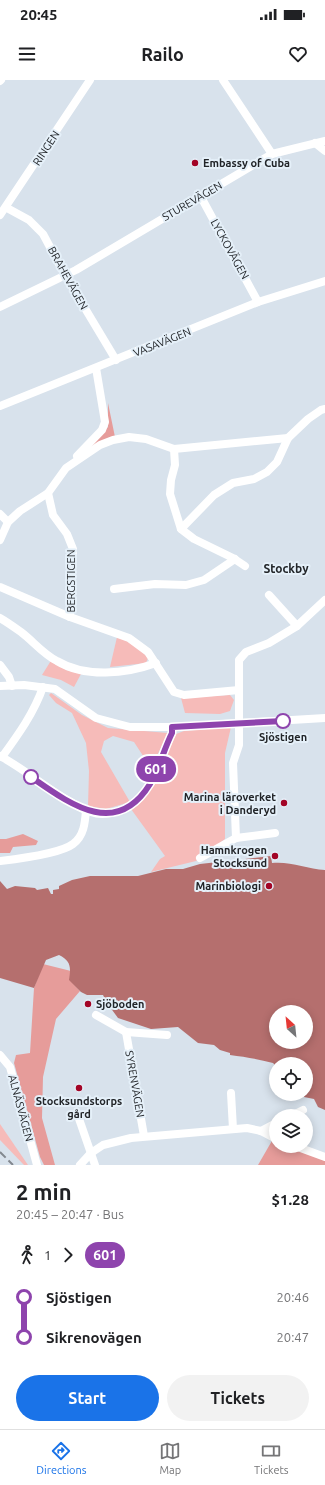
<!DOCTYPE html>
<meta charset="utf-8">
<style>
body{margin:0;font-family:Ubuntu,sans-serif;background:#f2f2f2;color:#202124;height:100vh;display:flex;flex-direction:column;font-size:15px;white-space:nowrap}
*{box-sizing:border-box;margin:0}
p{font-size:13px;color:#757577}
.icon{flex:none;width:22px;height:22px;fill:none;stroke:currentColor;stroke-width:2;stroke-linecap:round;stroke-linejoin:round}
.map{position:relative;height:1085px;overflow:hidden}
.drawer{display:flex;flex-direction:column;background:#fff;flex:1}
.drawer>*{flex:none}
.badge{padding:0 8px;border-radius:13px;font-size:14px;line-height:26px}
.needle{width:26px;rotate:333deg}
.fabs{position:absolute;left:269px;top:925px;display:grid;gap:8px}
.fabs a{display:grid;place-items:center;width:44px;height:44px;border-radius:50%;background:#fff;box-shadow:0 2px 10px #0003;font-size:20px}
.map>.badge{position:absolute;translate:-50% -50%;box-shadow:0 0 0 2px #fff}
.legs{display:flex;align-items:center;gap:6px;height:44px;padding:0 16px;font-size:13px}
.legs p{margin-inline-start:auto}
.headline{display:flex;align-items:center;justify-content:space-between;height:68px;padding:0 16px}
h1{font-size:22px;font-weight:700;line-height:30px}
.button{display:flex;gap:8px;margin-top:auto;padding:8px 16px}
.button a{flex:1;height:46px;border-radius:24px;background:#1a73e8;color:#fff;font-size:16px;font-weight:700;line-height:46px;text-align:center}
.button a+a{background:#f2f2f2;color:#202124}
ul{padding:0 16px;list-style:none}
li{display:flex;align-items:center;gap:14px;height:40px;font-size:15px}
li i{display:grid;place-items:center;width:6px;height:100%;margin:0 5px;background:currentColor}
li i::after{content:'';width:10px;height:10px;margin:-5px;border:3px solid;border-radius:50%;background:#fff}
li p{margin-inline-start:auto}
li:first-child i{background:linear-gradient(#0000 50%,currentColor 0)}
li:last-child i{background:linear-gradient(currentColor 50%,#0000 0)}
.status{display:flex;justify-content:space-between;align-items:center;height:28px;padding:0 20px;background:#fff;direction:ltr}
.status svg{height:11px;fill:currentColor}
header{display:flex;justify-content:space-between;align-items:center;height:52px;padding:0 16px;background:#fff;font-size:18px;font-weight:700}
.tab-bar{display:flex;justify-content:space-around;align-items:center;height:56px;border-top:1px solid #e0e0e0;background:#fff;font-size:11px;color:#757577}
.tab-bar a{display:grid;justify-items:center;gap:2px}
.tab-bar .active{color:#1a73e8}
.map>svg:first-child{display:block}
.green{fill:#f6bbb9}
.forest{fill:#e69c9a}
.water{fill:#b56f6e;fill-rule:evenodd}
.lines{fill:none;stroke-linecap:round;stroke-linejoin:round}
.minor{stroke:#fff;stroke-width:8}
.rail{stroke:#82888f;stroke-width:2;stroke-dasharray:8 4;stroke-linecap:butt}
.line-1-casing{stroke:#fff;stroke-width:9}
.line-1{stroke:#8e44ad;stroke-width:6}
.poi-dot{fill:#a30426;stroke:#e5f0f9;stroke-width:1.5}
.stop-1-dot{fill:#fff;stroke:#8e44ad;stroke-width:2}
.labels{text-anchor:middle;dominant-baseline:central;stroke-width:4;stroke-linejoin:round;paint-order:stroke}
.street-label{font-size:11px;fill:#222529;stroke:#e5f0f9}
.poi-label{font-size:11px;font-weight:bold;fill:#222529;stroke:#e5f0f9;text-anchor:end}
.stop-label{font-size:11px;font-weight:bold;fill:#222529;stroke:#e5f0f9}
.neighbourhood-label{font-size:12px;font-weight:bold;fill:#222529;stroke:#e5f0f9}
</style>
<div class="status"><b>20:45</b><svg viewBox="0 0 49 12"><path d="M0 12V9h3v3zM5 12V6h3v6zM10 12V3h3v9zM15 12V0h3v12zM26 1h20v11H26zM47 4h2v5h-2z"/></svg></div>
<header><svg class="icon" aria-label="menu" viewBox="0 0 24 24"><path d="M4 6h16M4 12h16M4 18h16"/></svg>Railo<svg class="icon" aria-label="heart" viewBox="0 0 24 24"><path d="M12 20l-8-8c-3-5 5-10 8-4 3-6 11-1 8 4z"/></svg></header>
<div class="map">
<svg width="325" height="1085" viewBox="0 0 325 1085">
<rect width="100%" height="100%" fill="#d8e2ec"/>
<g class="green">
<path d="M117 557 136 565 148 578 146 583 110 587Z"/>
<path d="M52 579 66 590 81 594 74 607 61 600 42 595Z"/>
<path d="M51 613 82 635 108 648 168 653 151 688 134 662 113 656 104 661 101 672 130 722 106 729 88 726 89 691 86 663 72 633 56 623 49 615Z"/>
<path d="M230 615 234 620 230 631 220 634 185 633 181 618Z"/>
<path d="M231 647 225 673V759L196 781 151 792 160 779 165 776 131 729 176 654 184 651Z"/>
<path d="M0 1044 28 1085H24L0 1060Z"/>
</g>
<g class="forest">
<path d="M108 323 115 357 76 380 108 347Z"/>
<path d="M23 754 38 761 36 765 13 767 10 773H0V759H6Z"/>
<path d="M43 884 71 891 70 900 80 911 56 939 43 997 42 1038 55 1085H44L40 1077 14 983 16 975 30 973 34 908Z"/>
<path d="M273 1059 276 1061V1066H289L325 1080V1085H258Z"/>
</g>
<path class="water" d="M271 776 272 783C290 781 307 789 325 790V1030L318 1027 314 1019 304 1017 302 1014H306V984H276V986L273 983C258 979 245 977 230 975V973L220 970 214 965 198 963 178 947 151 949 118 938 107 923 103 915H87L81 912 69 900C71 887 71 881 59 875L46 880 34 908 0 898V801L7 809 15 806 35 808 37 810 48 808 51 814H53V810L59 809V806L72 800 90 796H138L166 789H183L200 784ZM276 932H306V962H276Z"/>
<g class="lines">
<g class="minor">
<path d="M223 0 272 74"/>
<path d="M0 1 1 0"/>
<path d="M315 63 325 71"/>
<path d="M201 117 258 222"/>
<path d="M7 128 29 140 43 154 65 195 116 280"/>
<path d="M0 135 90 0"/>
<path d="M0 227 76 190 272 74 325 61"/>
<path d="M0 326 258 222 325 201"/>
<path d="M174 369 175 385 171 400 170 414 181 449 194 459 233 478 245 486"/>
<path d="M77 376 102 350 105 342 96 288"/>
<path d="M0 434 8 442"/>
<path d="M181 449 214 415 233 403 254 399 267 392 277 382 288 358"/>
<path d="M0 460 8 442 20 431 48 413"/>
<path d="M0 507 70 537 129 558 148 572 174 612 184 615 239 610"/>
<path d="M114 509 155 504 186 505 204 500 235 479"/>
<path d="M269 515 297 546"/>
<path d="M70 537 73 469 67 454 53 435 48 413 66 388 100 365 113 360 129 357 146 359 174 369 288 358 308 339 321 330 325 329"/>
<path d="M0 538C7 542 14 547 21 552 33 561 43 574 57 581 85 598 126 594 156 583"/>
<path d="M0 585 9 597 12 606"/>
<path d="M0 606 24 605 55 609 96 638 130 647H173L325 638"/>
<path d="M0 676C24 689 45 707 69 721 76 725 83 730 91 732 107 738 131 729 141 716 156 698 162 674 172 653L173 647"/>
<path d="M2 677C18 655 34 633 43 607"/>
<path d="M236 758 233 683 239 665V580L246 572 269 563 297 546 325 520"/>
<path d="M200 778 236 758 275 753"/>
<path d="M0 781C17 779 60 774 73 764 84 756 85 743 86 730"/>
<path d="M96 935 126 952 167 955"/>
<path d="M126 952 144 1056"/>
<path d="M0 975 10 987 37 1085"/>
<path d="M231 1013 233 1049"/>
<path d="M77 1033 95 1085"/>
<path d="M291 1036 303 1030"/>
<path d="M261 1051 276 1043"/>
<path d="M295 1066 325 1077"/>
<path d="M80 1085 91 1073 103 1065 131 1058 247 1048 261 1051 276 1059"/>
</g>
<path class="rail" d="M0 1072 13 1085"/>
</g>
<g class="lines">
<g class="line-1-casing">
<path id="line-1" d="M31 697C70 724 116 759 150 704 159 689 164 669 172 653V647L283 641"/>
</g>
<use href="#line-1" class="line-1"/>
</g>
<g class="poi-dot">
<circle cx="195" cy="83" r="4"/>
<circle cx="284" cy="723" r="4"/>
<circle cx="275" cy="776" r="4"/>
<circle cx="269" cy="806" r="4"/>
<circle cx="88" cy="924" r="4"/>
<circle cx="79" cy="1008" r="4"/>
</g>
<g class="stop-1-dot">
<circle cx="283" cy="641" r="7"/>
<circle cx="31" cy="697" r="7"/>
</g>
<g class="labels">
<g class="street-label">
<text transform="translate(46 68) rotate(-57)">RINGEN</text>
<text transform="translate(192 121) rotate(-30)">STUREVÄGEN</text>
<text transform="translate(230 169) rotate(61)">LYCKOVÄGEN</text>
<text transform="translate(68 198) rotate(61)">BRAHEVÄGEN</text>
<text transform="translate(162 262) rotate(-22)">VASAVÄGEN</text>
<text transform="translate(71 501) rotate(-90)">BERGSTIGEN</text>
<text transform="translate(135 1004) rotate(80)">SYRENVÄGEN</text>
<text transform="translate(21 1028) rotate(75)">ALNÄSVÄGEN</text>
</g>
<g class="poi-label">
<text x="203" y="83" text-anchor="start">Embassy of Cuba</text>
<text x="276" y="717">Marina läroverket<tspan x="276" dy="13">i Danderyd</tspan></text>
<text x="267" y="770">Hamnkrogen<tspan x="267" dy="13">Stocksund</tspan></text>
<text x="261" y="806">Marinbiologi</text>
<text x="96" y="924" text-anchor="start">Sjöboden</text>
<text x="79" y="1021" text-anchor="middle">Stocksundstorps<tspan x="79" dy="13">gård</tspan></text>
</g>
<g class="stop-label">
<text x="283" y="657">Sjöstigen</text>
</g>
<g class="neighbourhood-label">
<text x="286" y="488">Stockby</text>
</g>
</g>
</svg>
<div class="fabs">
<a><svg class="needle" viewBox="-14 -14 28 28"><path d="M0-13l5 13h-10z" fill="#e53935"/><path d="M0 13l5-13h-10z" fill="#757577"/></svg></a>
<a><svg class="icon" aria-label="locate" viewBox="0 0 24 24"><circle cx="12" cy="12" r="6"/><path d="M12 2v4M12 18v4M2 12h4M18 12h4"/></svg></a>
<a><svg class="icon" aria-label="layers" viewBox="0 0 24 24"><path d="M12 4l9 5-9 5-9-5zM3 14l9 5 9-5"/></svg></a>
</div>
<b class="badge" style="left:156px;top:689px;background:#8e44ad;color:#fff">601</b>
</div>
<section class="drawer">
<div class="headline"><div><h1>2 min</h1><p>20:45 – 20:47 · Bus</p></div><b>$1.28</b></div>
<div class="legs"><svg class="icon" aria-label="walk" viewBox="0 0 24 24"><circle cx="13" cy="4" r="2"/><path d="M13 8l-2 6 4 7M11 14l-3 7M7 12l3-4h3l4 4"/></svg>1<svg class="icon" aria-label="forward" viewBox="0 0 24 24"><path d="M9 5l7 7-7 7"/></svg><b class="badge" style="background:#8e44ad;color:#fff">601</b></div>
<ul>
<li><i style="color:#8e44ad"></i><b>Sjöstigen</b><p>20:46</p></li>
<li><i style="color:#8e44ad"></i><b>Sikrenovägen</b><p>20:47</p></li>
</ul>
<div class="button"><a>Start</a><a>Tickets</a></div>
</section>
<nav class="tab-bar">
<a class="active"><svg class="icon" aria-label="directions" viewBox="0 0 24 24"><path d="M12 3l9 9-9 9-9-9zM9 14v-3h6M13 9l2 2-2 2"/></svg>Directions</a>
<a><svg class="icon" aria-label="map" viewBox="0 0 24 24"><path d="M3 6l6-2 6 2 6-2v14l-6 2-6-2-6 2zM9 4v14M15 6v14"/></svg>Map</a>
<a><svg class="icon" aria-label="tickets" viewBox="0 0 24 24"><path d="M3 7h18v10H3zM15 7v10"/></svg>Tickets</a>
</nav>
